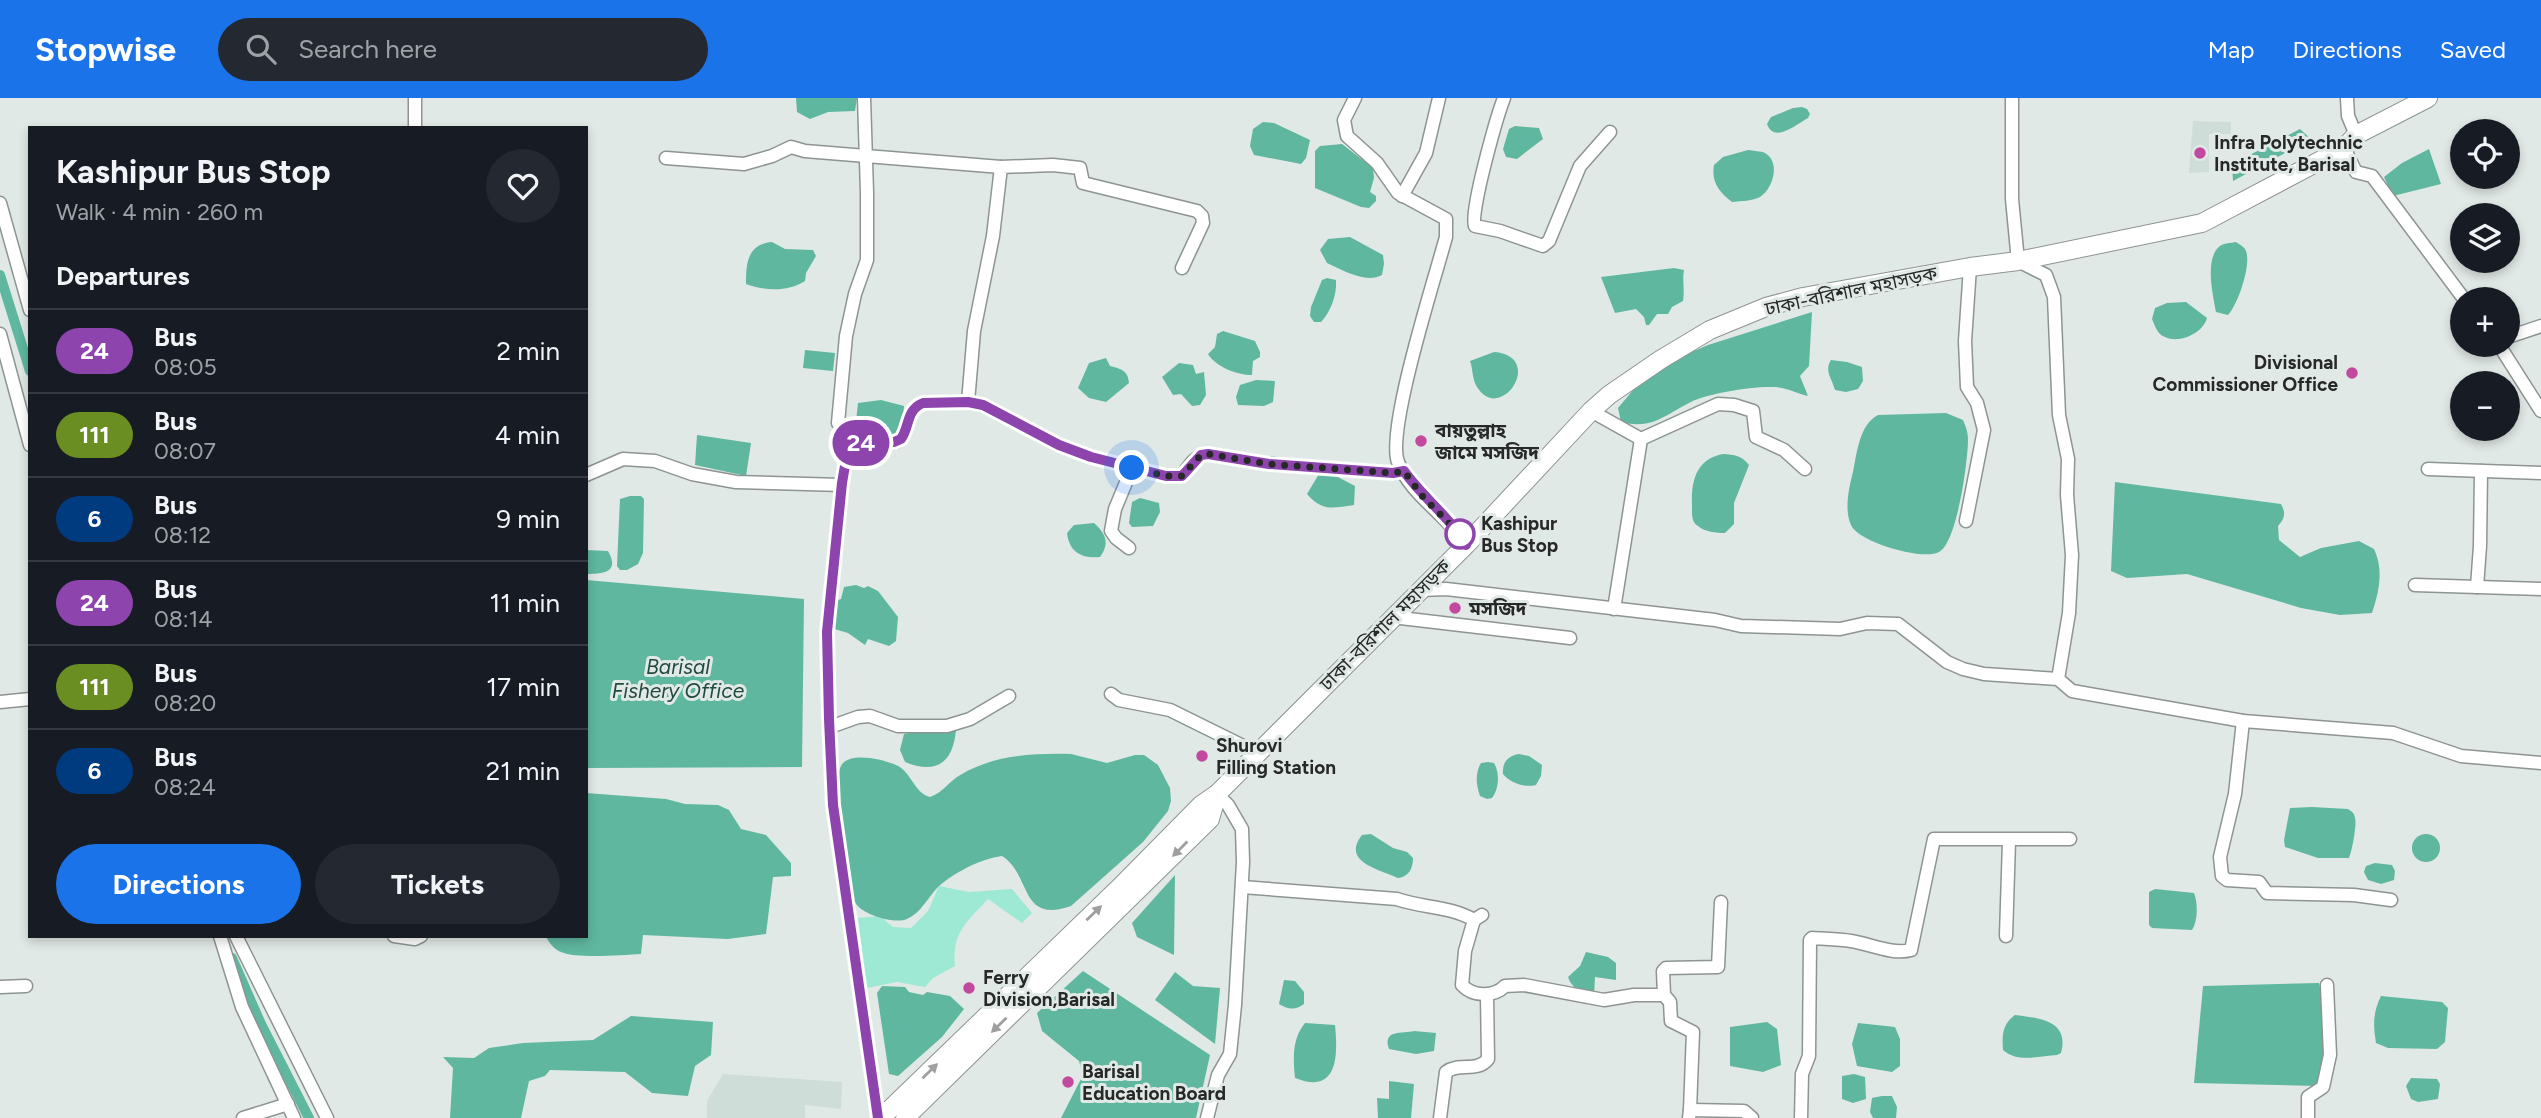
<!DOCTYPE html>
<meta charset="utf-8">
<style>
body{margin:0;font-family:Figtree,"Noto Sans Bengali",sans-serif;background:#242831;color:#f1f3f6;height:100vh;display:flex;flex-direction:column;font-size:26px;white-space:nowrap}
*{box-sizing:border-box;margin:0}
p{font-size:23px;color:#9ea1a6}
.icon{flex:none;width:38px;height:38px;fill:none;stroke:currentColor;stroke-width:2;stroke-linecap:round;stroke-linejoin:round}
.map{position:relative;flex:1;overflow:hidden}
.sheet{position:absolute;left:28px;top:28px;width:560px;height:812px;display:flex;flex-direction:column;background:#171b24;border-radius:0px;box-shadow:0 4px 10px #0003}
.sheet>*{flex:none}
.badge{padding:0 14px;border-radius:23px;font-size:24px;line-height:46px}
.fabs{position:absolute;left:2450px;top:21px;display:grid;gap:14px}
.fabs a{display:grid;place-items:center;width:70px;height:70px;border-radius:50%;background:#171b24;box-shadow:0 4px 10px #0003;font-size:35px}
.you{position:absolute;width:35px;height:35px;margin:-18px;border:5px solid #fff;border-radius:50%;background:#1a73e8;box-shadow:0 0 0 10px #1a73e833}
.map>.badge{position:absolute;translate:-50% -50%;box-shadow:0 0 0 4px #fff}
h2{padding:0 28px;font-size:26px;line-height:63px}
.round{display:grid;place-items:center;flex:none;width:74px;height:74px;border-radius:37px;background:#242831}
.overview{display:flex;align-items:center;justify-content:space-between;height:119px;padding:0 28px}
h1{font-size:33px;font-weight:700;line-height:52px}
.button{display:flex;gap:14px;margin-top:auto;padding:14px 28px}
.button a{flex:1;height:80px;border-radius:42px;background:#1a73e8;color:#fff;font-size:28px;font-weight:700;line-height:80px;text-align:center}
.button a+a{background:#242831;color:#f1f3f6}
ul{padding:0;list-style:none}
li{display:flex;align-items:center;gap:21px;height:84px;padding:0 28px;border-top:2px solid #363941}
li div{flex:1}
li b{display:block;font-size:26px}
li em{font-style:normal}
li .badge{min-width:77px;font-weight:700;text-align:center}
header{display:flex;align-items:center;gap:42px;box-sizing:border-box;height:98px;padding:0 35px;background:#1a73e8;color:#fff}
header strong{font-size:33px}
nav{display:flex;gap:38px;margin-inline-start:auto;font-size:24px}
.search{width:490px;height:63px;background:#242831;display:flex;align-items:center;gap:18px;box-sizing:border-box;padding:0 24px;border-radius:38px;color:#9ea1a6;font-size:26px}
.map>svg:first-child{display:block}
.built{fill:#ceddd8}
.green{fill:#9de9d3}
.water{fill:#5fb7a0}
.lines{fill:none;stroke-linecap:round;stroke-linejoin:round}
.canal{stroke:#5fb7a0;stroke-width:10}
.minor-casing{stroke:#8d9492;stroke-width:15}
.highway-casing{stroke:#8d9492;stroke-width:20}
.minor{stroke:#fff;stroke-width:12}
.highway{stroke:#fff;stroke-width:18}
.oneway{fill:#9e9f9e}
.line-casing{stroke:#fff;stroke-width:16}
.line{stroke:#8e44ad;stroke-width:10}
.walk{stroke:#272928;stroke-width:7;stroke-dasharray:0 12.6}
.poi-dot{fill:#c14a9f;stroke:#e1e9e6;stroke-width:2.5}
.stop-dot{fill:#fff;stroke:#8e44ad;stroke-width:3.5}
.labels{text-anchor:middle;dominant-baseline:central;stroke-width:6;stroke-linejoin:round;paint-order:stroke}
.poi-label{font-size:19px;font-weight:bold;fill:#272928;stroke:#e1e9e6;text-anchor:start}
.street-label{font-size:19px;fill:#272928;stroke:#e1e9e6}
.stop-label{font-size:19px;font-weight:bold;fill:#272928;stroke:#e1e9e6;text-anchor:start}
.water-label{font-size:21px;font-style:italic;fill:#21493f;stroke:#e1e9e6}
</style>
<header>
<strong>Stopwise</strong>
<div class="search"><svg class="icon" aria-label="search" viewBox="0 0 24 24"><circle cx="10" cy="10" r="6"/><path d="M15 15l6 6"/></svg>Search here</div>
<nav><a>Map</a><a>Directions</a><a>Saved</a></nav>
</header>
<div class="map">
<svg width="2541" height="1020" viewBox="0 0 2541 1020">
<rect width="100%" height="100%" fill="#e1e9e6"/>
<g class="built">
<path d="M2193 23 2231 24V36H2209V74L2189 75Z"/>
<path d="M723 976 842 984 841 1011 805 1007V1020H707V1003Z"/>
</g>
<path class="green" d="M939 788 969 794 1012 791 1032 815 1022 825 988 801C966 825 952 834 955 868L933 880 925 889 897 884 867 890 858 820 880 818 893 829 911 830 928 813Z"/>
<g class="water">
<path d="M796 0H857L855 13 828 14 810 21 797 14Z"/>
<path d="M1802 9 1807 11 1810 16 1808 20C1797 26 1774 46 1767 26L1771 19 1793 10Z"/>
<path d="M1263 24 1274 25 1310 42 1306 60 1301 66 1254 57 1250 48 1253 31Z"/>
<path d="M1515 28 1539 30 1543 41 1517 61 1506 59 1503 51 1509 31Z"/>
<path d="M2300 31 2311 41 2233 83 2232 66Z"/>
<path d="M1342 46 1373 70 1374 80 1370 94 1376 98V103L1369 110 1361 109 1315 90V53L1320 48Z"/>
<path d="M2429 51 2441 86 2393 98 2384 79 2402 65Z"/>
<path d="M1748 52C1753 53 1761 53 1765 55 1781 64 1773 91 1760 99 1753 103 1741 103 1732 104 1719 94 1711 84 1714 67L1723 59Z"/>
<path d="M1350 139 1383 157 1384 166 1382 177C1366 186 1342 172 1327 165L1320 152 1328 141Z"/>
<path d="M772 144 785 151 813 152 816 158 806 175 805 183C788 194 765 193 746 186 746 166 747 146 772 144Z"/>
<path d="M2236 144C2239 146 2243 148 2245 151 2253 163 2238 207 2228 217L2216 214C2213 198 2204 160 2220 148 2224 145 2231 145 2236 144Z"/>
<path d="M1674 170 1684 172C1682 182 1685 192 1683 203L1672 209 1668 216H1657L1649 227H1646L1644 219 1636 211 1615 215 1601 179Z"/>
<path d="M1327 180 1336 182C1337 197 1331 213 1321 224H1314L1310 218 1311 209 1322 182Z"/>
<path d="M2186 204 2207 220C2203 235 2180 246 2165 239 2157 236 2155 228 2152 221L2155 210 2167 205Z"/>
<path d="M1812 214 1809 268 1800 278 1808 298C1799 296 1791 292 1782 290 1763 286 1708 295 1691 304 1664 317 1653 332 1621 324L1618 310 1639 285 1680 259 1708 247Z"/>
<path d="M1223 233 1255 243 1260 254V259L1253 263 1252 277C1237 277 1216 269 1208 256L1215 249 1217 236Z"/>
<path d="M805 252 835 255 833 273 803 270Z"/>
<path d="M1494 254C1546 258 1501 327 1477 289 1472 281 1473 271 1470 263Z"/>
<path d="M1106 260 1110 268C1121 271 1128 272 1129 285L1106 304 1089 300 1078 290 1089 265Z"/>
<path d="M1831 262 1847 264 1862 269 1863 283 1858 291 1846 294 1835 292C1832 280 1824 273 1831 262Z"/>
<path d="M1179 265 1193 267 1196 276 1204 274 1206 297 1200 307 1192 308 1181 296 1173 297 1162 279Z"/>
<path d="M1256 282 1275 283 1273 304 1264 308 1238 307 1236 299 1240 287Z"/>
<path d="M881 302 904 308 902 335 893 341 859 339 855 332 858 305Z"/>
<path d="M1946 315 1963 322C1966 329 1968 334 1968 342 1968 363 1957 445 1939 454 1923 463 1858 444 1851 427 1844 412 1849 389 1853 374 1857 355 1859 327 1878 317Z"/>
<path d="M697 337 751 345 746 378 695 367Z"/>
<path d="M1723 356C1735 357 1741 357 1749 367L1734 405V426L1725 435C1716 435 1705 434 1698 428 1691 424 1692 415 1692 408 1691 383 1696 361 1723 356Z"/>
<path d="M1319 376 1336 378 1355 388 1354 407C1332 410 1323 414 1307 396Z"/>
<path d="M2115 384 2281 406C2286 415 2285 420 2278 428L2279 442 2300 459 2321 450 2359 443 2374 451C2384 472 2379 494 2372 515L2340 517 2301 510 2187 476 2127 480 2111 473Z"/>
<path d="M630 398H641L644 401 643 455 638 466 627 472H620L617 468 620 401Z"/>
<path d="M1140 400 1159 405 1160 414 1153 428 1132 429 1129 425 1132 404Z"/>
<path d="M1094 425C1106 436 1110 445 1100 459 1082 461 1069 454 1067 435L1074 427Z"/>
<path d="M586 452 608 453C620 474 604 476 586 476Z"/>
<path d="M586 482 804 501 802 669 586 670Z"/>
<path d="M856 487 864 490 868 488 878 493 898 519 896 543 889 548 868 541 865 547 848 535 831 530 833 504 841 501 844 489Z"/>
<path d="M956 630C954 664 937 677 905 664L900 652 904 636 928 631Z"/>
<path d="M1071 656 1107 665 1135 657H1144L1158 667 1170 690 1171 703 1168 713 1143 744 1071 808C1019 826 1032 777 1002 758 980 761 955 774 938 789 928 799 921 815 907 821 896 826 869 818 860 810 855 806 854 802 851 796 848 770 830 689 841 668 848 653 883 661 896 667 911 673 914 695 930 699 943 695 950 682 962 676 994 657 1035 655 1071 656Z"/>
<path d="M1519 656 1529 658 1542 667 1541 678 1536 687C1525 690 1510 685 1503 676 1502 664 1508 658 1519 656Z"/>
<path d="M1488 664 1494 665C1500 675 1499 691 1492 700L1487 701 1480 698C1476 687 1475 675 1481 665Z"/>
<path d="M586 695 666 701 685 706 718 707 729 712 741 731 766 737 791 765V778L773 779 766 836 728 841 643 837 641 856C622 857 577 861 561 854 555 852 548 844 546 838H586Z"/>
<path d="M2312 709 2348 711C2352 714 2354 714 2355 720 2357 726 2352 754 2349 760H2318L2285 749 2284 742 2290 710Z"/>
<path d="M1371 736 1393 750 1407 754 1413 760C1413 770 1409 779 1398 780 1379 771 1341 764 1362 737Z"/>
<circle cx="2426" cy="750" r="14"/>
<path d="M2375 765 2392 767 2395 773 2394 782 2381 786 2368 782 2364 774 2366 768Z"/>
<path d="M1175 777 1174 857 1137 839 1132 825Z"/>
<path d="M2155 791 2194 795C2198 805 2198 823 2192 832L2152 830 2149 827V794Z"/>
<path d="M1586 854 1608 859 1616 865V882L1595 879 1594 898C1582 895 1572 891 1568 879L1580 868Z"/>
<path d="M1083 873 1210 957 1196 1020H1061L1083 977 1079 963 1042 933 1037 915Z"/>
<path d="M1175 874 1193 888 1220 890 1215 946 1155 902Z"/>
<path d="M1284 882 1295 883 1304 894V906C1295 913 1287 911 1279 906Z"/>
<path d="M2319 885 2328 927 2318 988 2194 985 2203 888Z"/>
<path d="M882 888 905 889 909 894 923 897 927 894 950 898 964 911 942 939 898 978 889 976 877 895Z"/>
<path d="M2381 898 2442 904 2448 910 2445 944 2437 951 2388 950 2376 945C2373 927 2373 914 2381 898Z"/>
<path d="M2015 917C2038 920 2070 922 2061 955L2057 957C2039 958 2017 965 2003 952 2002 938 2002 926 2015 917Z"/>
<path d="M631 918 713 924 711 957 695 968 688 998 652 995 625 974 550 972 545 978 529 983 521 1020H450L453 970 443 959 474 960 489 950 523 945 593 942Z"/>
<path d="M1767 924 1777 931 1781 967 1763 974 1730 968V929Z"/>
<path d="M1305 925 1335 927C1338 958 1338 997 1295 980 1293 960 1292 941 1305 925Z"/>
<path d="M1858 925 1895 929 1900 941V968L1892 974 1857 968 1852 946Z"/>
<path d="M1414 933 1436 935 1434 953 1416 956 1389 951C1382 931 1403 936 1414 933Z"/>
<path d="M1854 976 1865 979 1866 1001 1853 1005 1842 1001V978Z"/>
<path d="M2411 980 2437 981 2440 986 2438 1001 2418 1004 2411 1001 2406 988Z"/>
<path d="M1389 983 1414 986 1411 1020H1378L1377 1000 1389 1001Z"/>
<path d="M1882 998H1892L1897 1009 1896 1020H1873L1870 1014 1872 1000Z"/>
</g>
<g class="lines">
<g class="canal">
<path d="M0 177 30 273"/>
<path d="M232 860 261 926 309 1020"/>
</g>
<g class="minor-casing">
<g id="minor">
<path d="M864 0 867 94V162L855 196 846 238 838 325 855 345 847 356 842 385 827 534 829 621 833 707 878 1020"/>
<path d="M1355 0 1344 22 1347 38 1377 65 1398 95 1446 121V139C1435 180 1386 332 1398 364 1411 398 1448 417 1466 447"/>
<path d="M1504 0C1497 18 1469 116 1475 128L1500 133 1543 148 1549 143 1580 68 1610 34"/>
<path d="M2012 0V101L2018 163 2046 177 2054 199 2059 317 2068 361 2067 397 2072 457 2069 515 2058 581"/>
<path d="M2347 0 2348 18 2356 37"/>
<path d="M415 30V0"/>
<path d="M2344 50 2356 74 2372 78 2464 201"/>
<path d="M666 60 744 66 772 58 791 49 805 53 1001 69"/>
<path d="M1402 98 1426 55 1439 0"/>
<path d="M0 105 30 212"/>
<path d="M0 236 30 347"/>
<path d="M2508 239 2541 228"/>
<path d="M2499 247 2541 313"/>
<path d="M968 304 974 233 993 138 1001 69 1053 67 1080 70 1083 85 1197 113 1202 118 1203 125 1182 170"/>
<path d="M1591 313 1641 341"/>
<path d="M1641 341 1718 306 1734 307 1753 313 1756 339 1784 352 1805 371"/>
<path d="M855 345C867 345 883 348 895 344 911 339 903 314 923 305L968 304 983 307 1059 347 1091 359 1166 378H1182C1189 368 1195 357 1208 356L1269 366 1393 375 1404 373"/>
<path d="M2428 371 2541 375"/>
<path d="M586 377 623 361 655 363 692 376 736 384 842 387"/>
<path d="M1966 423 1984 332 1977 305 1967 289 1965 243 1970 169"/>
<path d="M1129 450 1116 440 1111 433 1115 411 1132 370"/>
<path d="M2415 487 2541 491"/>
<path d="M2477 489 2480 448 2481 373"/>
<path d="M1420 492 1446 491 1715 522 1741 528 1840 531 1867 525 1898 526 1947 564 1963 571 1984 576 2058 581 2072 593 2243 623 2393 635 2461 658 2541 665"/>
<path d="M1614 511 1641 341"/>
<path d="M1392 519 1570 540"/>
<path d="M1111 596 1119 602 1170 612 1257 655"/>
<path d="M0 604 30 601"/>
<path d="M2243 623 2235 696 2220 759 2222 778 2227 782 2259 784 2267 795 2354 797 2391 802"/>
<path d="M830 629 858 619 870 618 898 628H947L970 621 1009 598"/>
<path d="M1242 789 1397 801C1422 810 1450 808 1474 822"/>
<path d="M1482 817 1474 822 1465 853 1462 887C1473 899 1494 899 1505 888L1524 887 1604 902 1634 897H1664"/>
<path d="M220 838 242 909 294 1020"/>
<path d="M236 838 327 1020"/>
<path d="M394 838 415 841 421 838"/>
<path d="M2006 838 2009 743"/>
<path d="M0 889 26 888"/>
<path d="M1690 1012 1693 934 1671 923 1670 904 1664 897 1663 873 1666 870 1718 869 1721 804"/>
<path d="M243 1020 288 1006"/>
<path d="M1207 1020 1218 977 1230 956 1235 907 1243 764 1242 731 1228 707 1217 696"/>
<path d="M1440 1020 1446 974C1459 964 1477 975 1488 961L1487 897"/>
<path d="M1689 1020 1690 1012 1744 1013 1752 1020"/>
<path d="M1801 1020 1802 976 1809 958 1810 842 1812 840C1825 841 1838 841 1851 843 1870 846 1892 857 1911 852L1934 741H2070"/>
<path d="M2308 1020V999L2323 989 2330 957 2327 887"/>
</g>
</g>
<g class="highway-casing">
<g id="highway">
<path d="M881 1020 1119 790 1201 707 1217 696 1466 447 1591 313 1609 297 1660 262 1710 232 1766 209 1803 199 1970 169 2018 163 2202 125 2344 50 2356 37 2428 0"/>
<path d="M905 1020 1210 721 1217 696"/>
</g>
</g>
<use href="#minor" class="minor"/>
<use href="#highway" class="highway"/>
</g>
<defs><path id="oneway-solid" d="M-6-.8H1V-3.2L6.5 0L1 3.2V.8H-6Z" transform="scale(1.75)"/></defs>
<g class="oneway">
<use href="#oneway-solid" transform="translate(1180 751) rotate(135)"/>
<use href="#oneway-solid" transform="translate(1094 815) rotate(-44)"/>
<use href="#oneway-solid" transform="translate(999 927) rotate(136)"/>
<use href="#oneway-solid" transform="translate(930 973) rotate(-44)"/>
</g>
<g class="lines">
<g class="line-casing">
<path id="line" d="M878 1020 833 707 829 621 827 534 842 385 847 356 855 345 894 344 901 341C910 328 906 312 923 305L968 304 983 307 1059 347 1091 359 1166 378H1182L1201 357 1208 356 1269 366 1393 375 1404 373C1423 400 1450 419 1466 447"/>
</g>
<use href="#line" class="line"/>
<path class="walk" d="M1132 370 1166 378H1182L1201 357 1208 356 1269 366 1393 375 1404 373 1423 399 1460 436"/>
</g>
<g class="poi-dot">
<circle cx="2200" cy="55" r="7"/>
<circle cx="2352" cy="275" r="7"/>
<circle cx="1421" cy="343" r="7"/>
<circle cx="1455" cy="510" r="7"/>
<circle cx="1202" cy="658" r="7"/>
<circle cx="969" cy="890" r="7"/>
<circle cx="1068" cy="984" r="7"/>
</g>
<circle class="stop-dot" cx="1460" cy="436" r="14"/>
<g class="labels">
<g class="poi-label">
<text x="2214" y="44">Infra Polytechnic<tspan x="2214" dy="22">Institute, Barisal</tspan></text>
<text x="2338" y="264" text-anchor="end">Divisional<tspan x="2338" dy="22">Commissioner Office</tspan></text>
<text x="1435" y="332">বায়তুল্লাহ<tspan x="1435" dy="22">জামে মসজিদ</tspan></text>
<text x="1469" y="510">মসজিদ</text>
<text x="1216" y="647">Shurovi<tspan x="1216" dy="22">Filling Station</tspan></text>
<text x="983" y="879">Ferry<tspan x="983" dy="22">Division,Barisal</tspan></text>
<text x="1082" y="973">Barisal<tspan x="1082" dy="22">Education Board</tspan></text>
</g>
<g class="street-label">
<text transform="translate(1851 193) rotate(-12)">ঢাকা-বরিশাল মহাসড়ক</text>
<text transform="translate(1385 527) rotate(-45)">ঢাকা-বরিশাল মহাসড়ক</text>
</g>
<g class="stop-label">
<text x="1481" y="425">Kashipur<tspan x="1481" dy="22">Bus Stop</tspan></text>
</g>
<g class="water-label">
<text x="678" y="568">Barisal<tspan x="678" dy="24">Fishery Office</tspan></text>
</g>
</g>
</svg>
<div class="fabs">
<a><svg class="icon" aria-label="locate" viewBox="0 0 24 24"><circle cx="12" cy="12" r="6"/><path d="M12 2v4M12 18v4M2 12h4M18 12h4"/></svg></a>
<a><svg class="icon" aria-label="layers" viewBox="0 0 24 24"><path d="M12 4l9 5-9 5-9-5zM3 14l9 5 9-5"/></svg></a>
<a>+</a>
<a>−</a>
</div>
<div class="you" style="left:1132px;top:370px"></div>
<b class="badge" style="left:861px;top:345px;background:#8e44ad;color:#fff">24</b>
<section class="sheet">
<div class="overview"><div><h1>Kashipur Bus Stop</h1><p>Walk · 4 min · 260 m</p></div><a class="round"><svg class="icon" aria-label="heart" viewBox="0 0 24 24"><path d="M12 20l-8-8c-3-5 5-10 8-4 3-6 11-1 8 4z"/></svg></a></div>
<h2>Departures</h2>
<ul>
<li><span class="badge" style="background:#8e44ad;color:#fff">24</span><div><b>Bus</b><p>08:05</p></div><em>2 min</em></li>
<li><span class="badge" style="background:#6b8e23;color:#fff">111</span><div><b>Bus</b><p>08:07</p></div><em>4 min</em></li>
<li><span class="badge" style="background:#003b80;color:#fff">6</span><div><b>Bus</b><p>08:12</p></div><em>9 min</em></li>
<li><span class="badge" style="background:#8e44ad;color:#fff">24</span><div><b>Bus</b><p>08:14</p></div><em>11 min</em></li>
<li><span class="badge" style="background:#6b8e23;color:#fff">111</span><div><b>Bus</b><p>08:20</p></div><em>17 min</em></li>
<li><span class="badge" style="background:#003b80;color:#fff">6</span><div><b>Bus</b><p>08:24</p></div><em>21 min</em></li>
</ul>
<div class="button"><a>Directions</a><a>Tickets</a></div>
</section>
</div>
